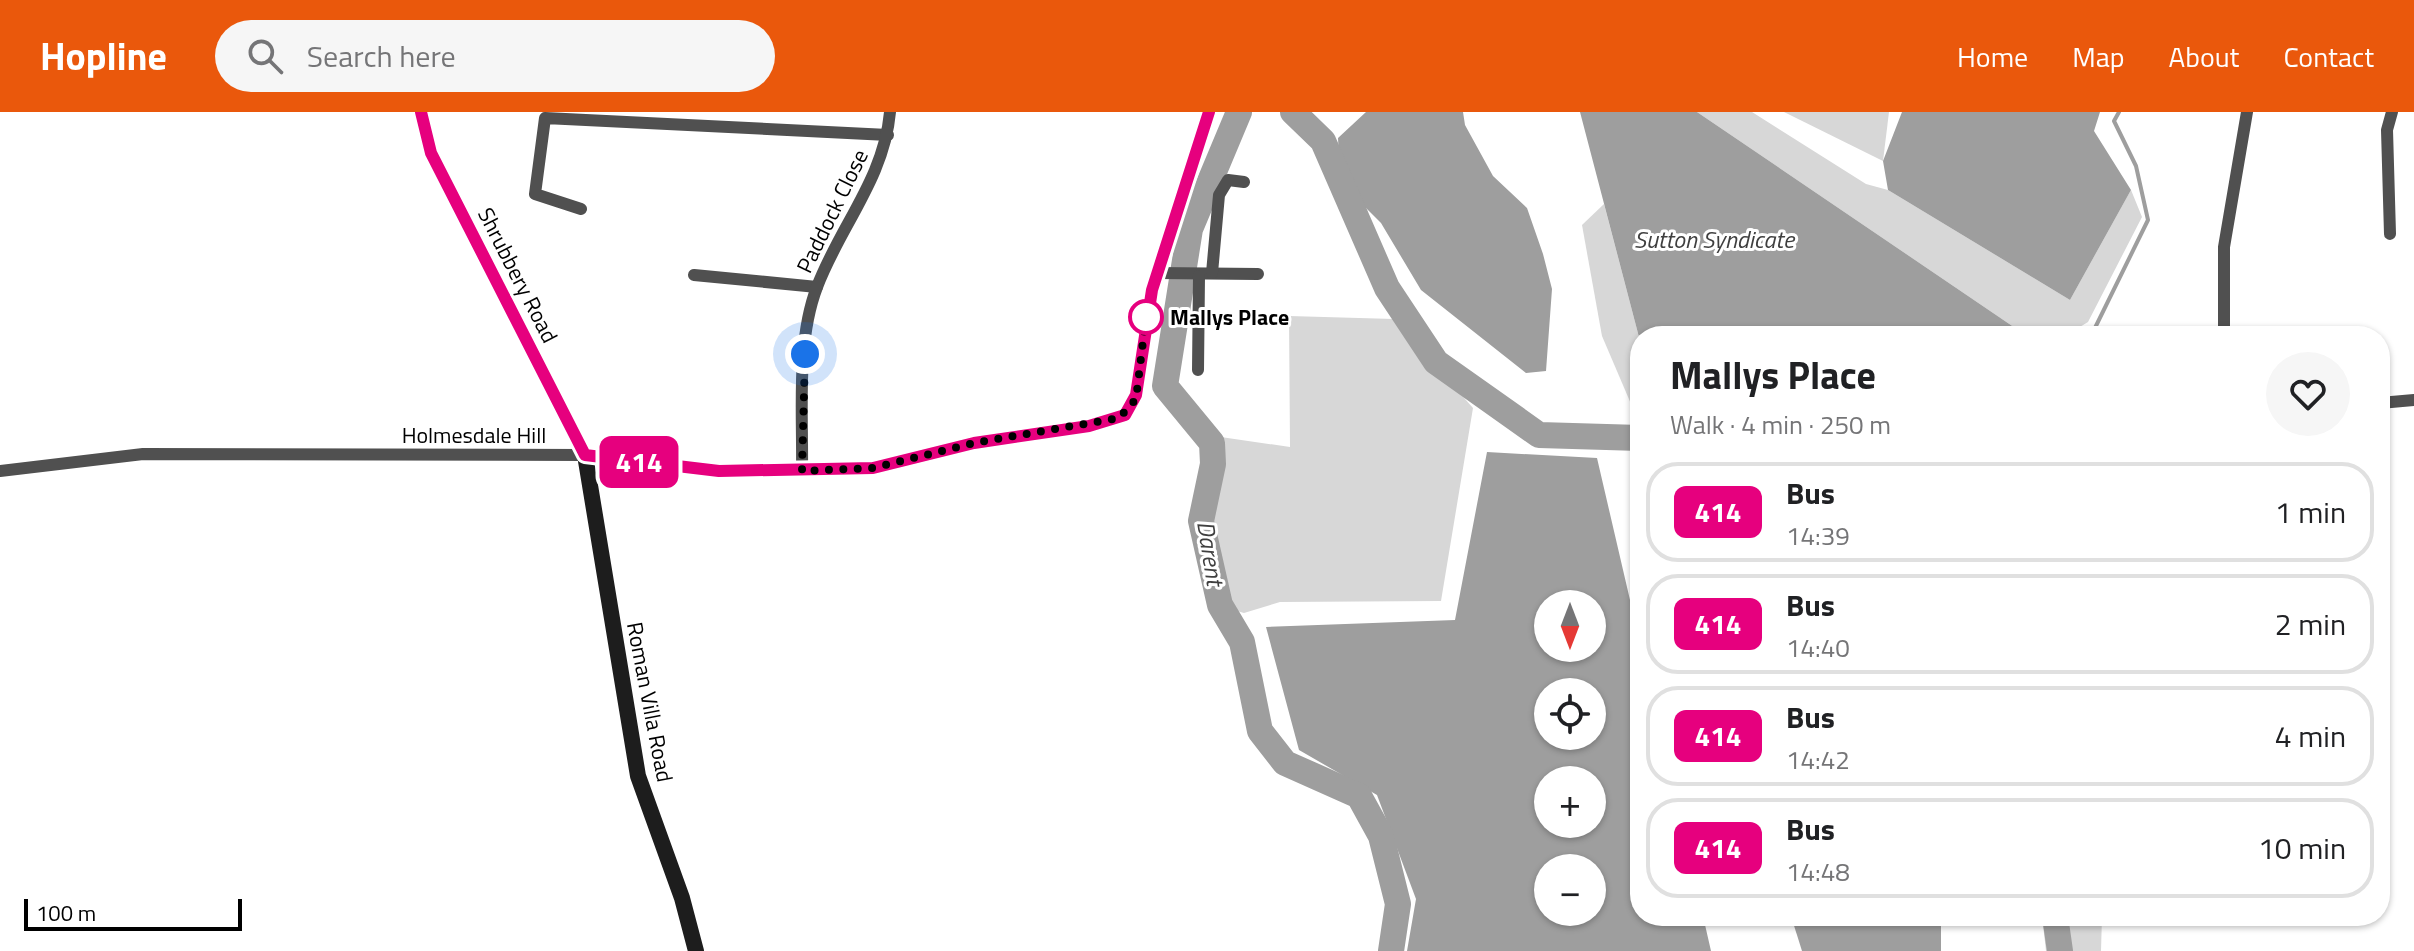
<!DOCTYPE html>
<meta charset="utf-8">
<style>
body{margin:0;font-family:"Titillium Web",sans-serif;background:#f6f6f6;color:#202124;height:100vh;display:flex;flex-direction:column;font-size:30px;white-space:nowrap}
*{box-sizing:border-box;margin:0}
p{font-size:26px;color:#757577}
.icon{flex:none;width:44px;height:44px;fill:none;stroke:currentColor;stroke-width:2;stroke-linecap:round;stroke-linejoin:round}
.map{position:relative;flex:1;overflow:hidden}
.drawer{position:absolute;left:1630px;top:214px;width:760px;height:600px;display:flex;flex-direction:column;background:#fff;border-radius:32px;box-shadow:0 2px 6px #0004}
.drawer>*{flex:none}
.badge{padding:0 16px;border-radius:12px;font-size:28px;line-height:52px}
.needle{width:52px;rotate:180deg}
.tools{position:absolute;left:1534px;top:478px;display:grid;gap:16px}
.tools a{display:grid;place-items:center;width:72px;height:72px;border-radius:50%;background:#fff;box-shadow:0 2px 6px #0004;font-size:40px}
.scale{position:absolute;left:24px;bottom:20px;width:218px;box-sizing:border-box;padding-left:8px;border:4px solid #000;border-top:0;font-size:22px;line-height:28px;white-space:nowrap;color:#000;-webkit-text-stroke:6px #fff;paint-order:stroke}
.you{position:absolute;width:40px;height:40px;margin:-20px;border:6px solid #fff;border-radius:50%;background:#1a73e8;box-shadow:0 0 0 12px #1a73e833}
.map>.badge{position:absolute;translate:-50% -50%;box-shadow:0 0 0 4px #fff}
.round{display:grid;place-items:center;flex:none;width:84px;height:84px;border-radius:42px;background:#f6f6f6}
.head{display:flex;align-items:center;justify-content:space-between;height:136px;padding:0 40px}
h1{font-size:38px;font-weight:700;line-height:60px}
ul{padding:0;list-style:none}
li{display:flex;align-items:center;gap:24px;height:100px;margin:0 16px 12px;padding:0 24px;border:4px solid #e0e0e0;border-radius:32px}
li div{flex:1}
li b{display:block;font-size:30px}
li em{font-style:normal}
li .badge{min-width:88px;font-weight:700;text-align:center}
header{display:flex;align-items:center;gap:48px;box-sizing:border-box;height:112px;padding:0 40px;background:#ea580c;color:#fff}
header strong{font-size:38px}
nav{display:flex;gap:44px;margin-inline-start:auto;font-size:28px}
.search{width:560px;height:72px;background:#f6f6f6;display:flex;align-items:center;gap:20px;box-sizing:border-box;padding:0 28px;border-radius:44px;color:#757577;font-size:30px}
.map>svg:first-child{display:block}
.green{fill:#d7d7d7}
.water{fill:#9e9e9e;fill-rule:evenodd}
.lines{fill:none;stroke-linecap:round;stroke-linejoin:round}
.stream{stroke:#9e9e9e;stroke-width:4}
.river{stroke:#9e9e9e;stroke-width:26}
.street{stroke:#505050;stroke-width:12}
.secondary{stroke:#1d1d1d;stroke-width:16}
.line-casing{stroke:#fff;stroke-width:18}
.line{stroke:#e6007e;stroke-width:12}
.walk{stroke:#000;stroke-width:8;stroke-dasharray:0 14.4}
.stop-dot{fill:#fff;stroke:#e6007e;stroke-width:4}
.labels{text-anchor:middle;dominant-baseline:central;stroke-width:6;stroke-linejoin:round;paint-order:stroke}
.street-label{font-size:22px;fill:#000;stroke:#fff}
.stop-label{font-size:22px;font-weight:bold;fill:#000;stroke:#fff;text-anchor:start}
.water-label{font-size:24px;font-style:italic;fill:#3f3f3f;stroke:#fff}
</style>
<header>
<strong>Hopline</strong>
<div class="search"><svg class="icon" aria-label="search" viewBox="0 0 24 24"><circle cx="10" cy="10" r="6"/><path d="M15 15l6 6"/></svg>Search here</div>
<nav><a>Home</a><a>Map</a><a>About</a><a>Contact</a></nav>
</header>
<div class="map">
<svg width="2414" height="839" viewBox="0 0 2414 839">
<rect width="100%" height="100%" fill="#fff"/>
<g class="green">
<path d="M1697 0H1752L1866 72 1888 78 2070 188 2131 78 2142 105 2088 210 2065 224H2027Z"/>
<path d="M1784 0H1889L1883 49Z"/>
<path d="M1604 92 1640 229V313L1602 224 1582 113Z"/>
<path d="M1289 204 1394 207 1473 296 1441 489 1280 490 1244 501 1230 497 1207 411 1216 363 1214 324 1290 335Z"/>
<path d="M2042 804H2102L2101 839H2046Z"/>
</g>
<g class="water">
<path d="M1366 0H1463L1465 13 1493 64 1527 96 1543 142 1552 177 1546 259 1526 261 1421 178 1381 111 1357 87 1339 45 1338 26Z"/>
<path d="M1580 0H1697L2027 224H1640V229Z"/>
<path d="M1902 0H2100L2094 19 2131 78 2070 188 1888 78 1883 49Z"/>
<path d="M1487 340 1597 346 1640 531V804H1703L1711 839H1407L1416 787 1377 683 1299 638 1266 515 1455 508ZM1592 492V536H1548V492ZM1548 580H1592V624H1548ZM1592 668V712H1548V668ZM1592 756V800H1548V756Z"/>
<path d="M1791 804H1941V839H1802Z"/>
</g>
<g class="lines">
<path class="stream" d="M2091 224 2148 108 2136 54 2114 9 2119 0"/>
<g class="river">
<path d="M1239 0 1190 117 1165 274 1212 331 1213 352 1201 409 1220 493 1242 530 1260 619 1285 651 1359 684 1381 724 1398 792 1391 839"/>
<path d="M1293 0 1323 29 1387 176 1436 250 1539 323 1640 326"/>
<path d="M2055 804 2060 839"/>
</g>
<g class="street">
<path d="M581 97 535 82 545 6 888 23"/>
<path d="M2390 122 2387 18 2392 0"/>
<path d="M1157 161 1258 162"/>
<path d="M1212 161 1219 83 1228 68 1244 70"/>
<path d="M694 163 817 175"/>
<path d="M2224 224V135L2247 0"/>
<path d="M1198 258 1199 164"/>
<path d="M2380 291 2414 288"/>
<path d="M0 359 143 342 585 343 719 359 873 356 974 331 1115 308 1129 298 1136 287 1152 178 1209 0"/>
<path d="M802 359C803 300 796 230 817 175 840 114 884 67 890 0"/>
</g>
<path class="secondary" d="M421 0 431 41 585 343 638 664 682 786 696 839"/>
</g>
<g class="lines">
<g class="line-casing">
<path id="line" d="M421 0 431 41 585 343 719 359 873 356 974 331 1089 314 1125 303 1136 283 1152 178 1209 0"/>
</g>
<use href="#line" class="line"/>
<path class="walk" d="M805 242 802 359 873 356 974 331 1119 306 1136 287 1146 205"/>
</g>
<circle class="stop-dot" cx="1146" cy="205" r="16"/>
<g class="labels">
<g class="street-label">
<text transform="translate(832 99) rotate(-64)">Paddock Close</text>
<text transform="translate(518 163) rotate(63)">Shrubbery Road</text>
<text x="474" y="323">Holmesdale Hill</text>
<text transform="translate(650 590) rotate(79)">Roman Villa Road</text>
</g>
<g class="stop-label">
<text x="1170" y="205">Mallys Place</text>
</g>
<g class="water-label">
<text x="1714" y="127">Sutton Syndicate</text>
<text transform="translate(1211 441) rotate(81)">Darent</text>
</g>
</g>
</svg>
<div class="tools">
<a><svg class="needle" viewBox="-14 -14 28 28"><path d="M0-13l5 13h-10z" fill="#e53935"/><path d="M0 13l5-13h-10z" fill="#757577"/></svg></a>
<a><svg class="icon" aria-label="locate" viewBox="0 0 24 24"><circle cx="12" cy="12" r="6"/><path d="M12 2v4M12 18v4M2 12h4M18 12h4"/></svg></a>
<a>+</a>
<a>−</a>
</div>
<div class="scale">100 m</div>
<div class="you" style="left:805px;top:242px"></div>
<b class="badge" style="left:639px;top:350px;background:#e6007e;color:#fff">414</b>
<section class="drawer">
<div class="head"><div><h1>Mallys Place</h1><p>Walk · 4 min · 250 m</p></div><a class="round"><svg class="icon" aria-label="heart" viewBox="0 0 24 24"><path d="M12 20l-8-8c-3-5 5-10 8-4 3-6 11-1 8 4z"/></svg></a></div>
<ul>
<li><span class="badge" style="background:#e6007e;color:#fff">414</span><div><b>Bus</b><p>14:39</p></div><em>1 min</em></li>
<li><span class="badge" style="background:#e6007e;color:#fff">414</span><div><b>Bus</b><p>14:40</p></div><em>2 min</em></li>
<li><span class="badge" style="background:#e6007e;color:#fff">414</span><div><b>Bus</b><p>14:42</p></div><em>4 min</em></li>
<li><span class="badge" style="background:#e6007e;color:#fff">414</span><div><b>Bus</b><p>14:48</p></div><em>10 min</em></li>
</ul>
</section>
</div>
